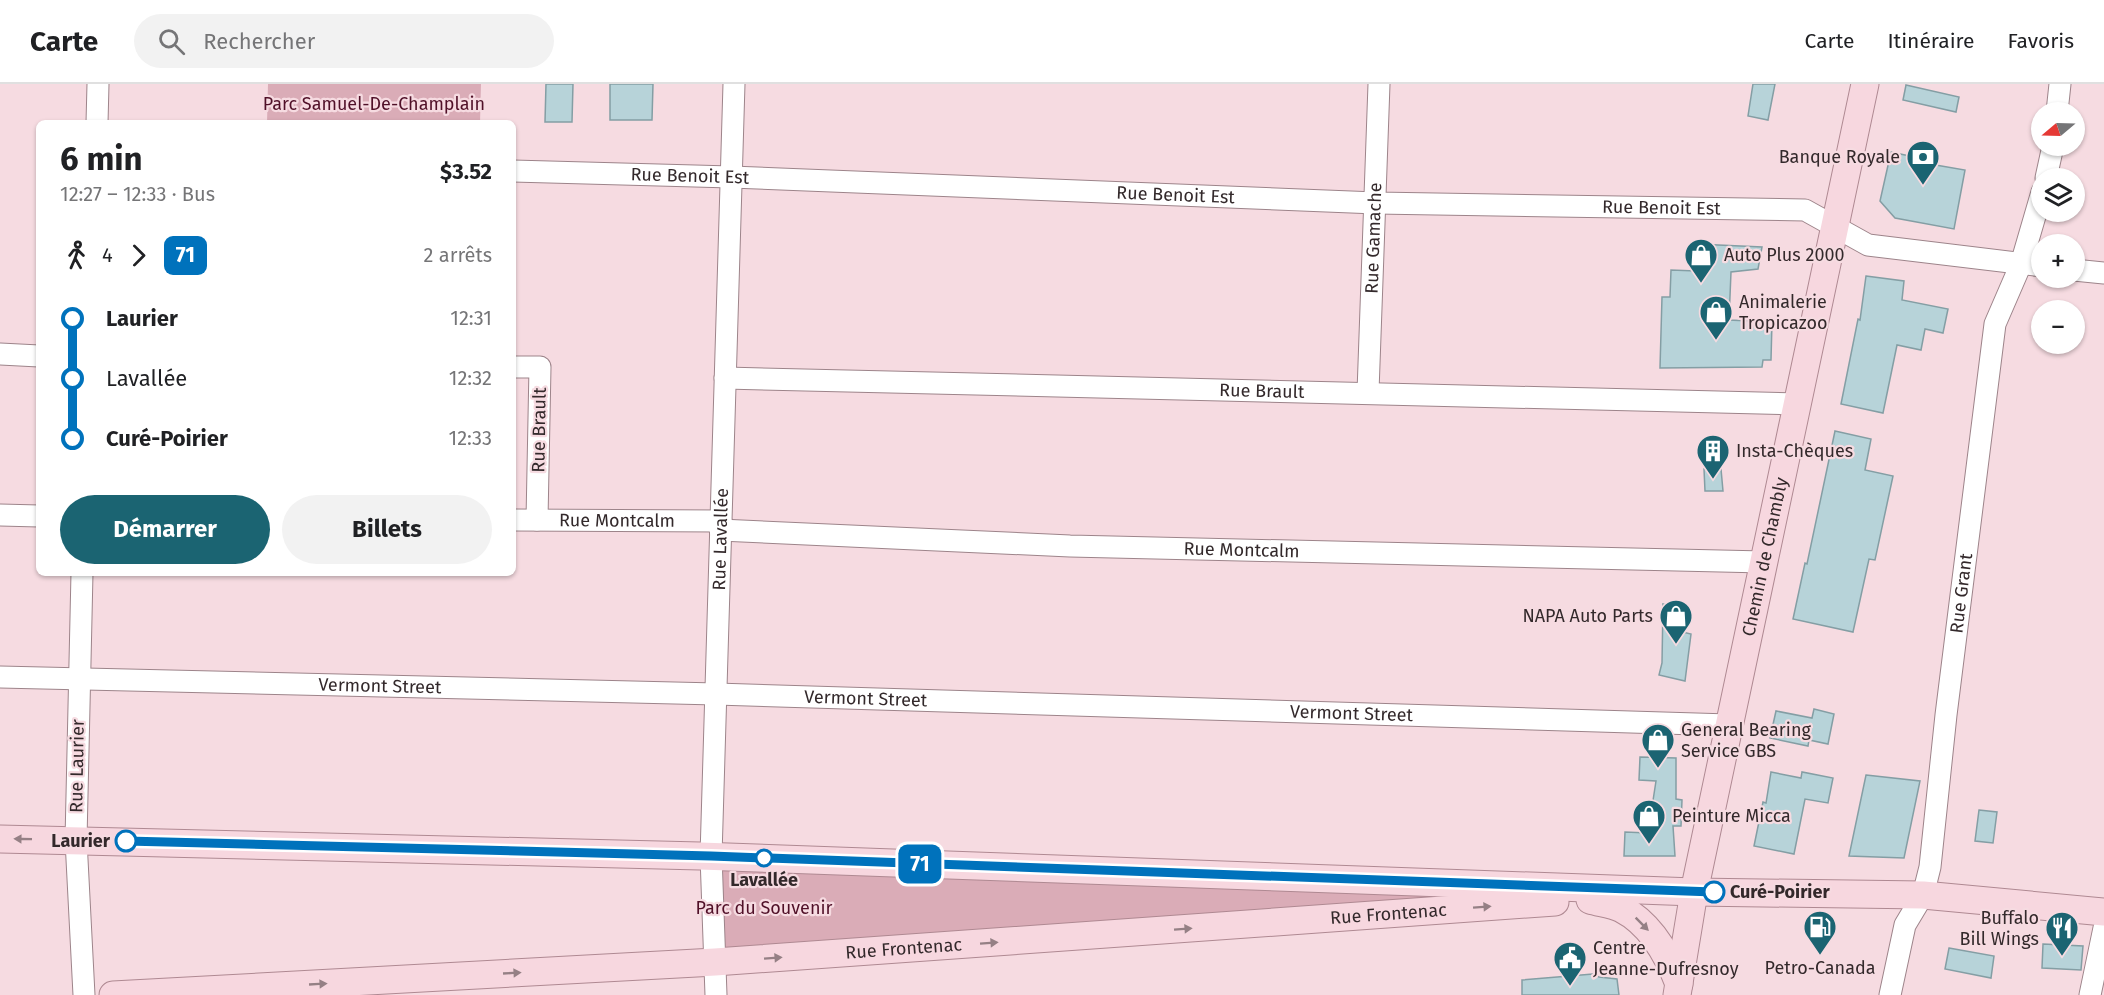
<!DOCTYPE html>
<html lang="fr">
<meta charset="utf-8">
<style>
body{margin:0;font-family:"Fira Sans",sans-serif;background:#f2f2f2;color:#202124;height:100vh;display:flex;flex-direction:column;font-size:22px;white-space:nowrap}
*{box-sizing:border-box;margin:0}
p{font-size:20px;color:#757577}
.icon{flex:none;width:33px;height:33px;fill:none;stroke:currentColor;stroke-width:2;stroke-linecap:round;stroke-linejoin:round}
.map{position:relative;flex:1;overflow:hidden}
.panel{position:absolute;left:36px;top:36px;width:480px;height:456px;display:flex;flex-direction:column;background:#fff;border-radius:9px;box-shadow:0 2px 4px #0004}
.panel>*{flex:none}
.badge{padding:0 12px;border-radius:9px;font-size:21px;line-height:39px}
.needle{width:39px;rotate:251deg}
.fabs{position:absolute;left:2031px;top:18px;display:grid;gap:12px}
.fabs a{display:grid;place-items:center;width:54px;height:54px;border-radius:50%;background:#fff;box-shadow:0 2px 4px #0004;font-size:30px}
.map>.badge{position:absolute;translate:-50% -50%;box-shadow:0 0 0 3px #fff}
.legs{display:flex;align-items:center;gap:9px;height:66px;padding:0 24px;font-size:20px}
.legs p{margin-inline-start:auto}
.headline{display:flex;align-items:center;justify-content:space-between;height:102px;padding:0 24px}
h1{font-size:33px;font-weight:700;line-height:45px}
.action{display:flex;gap:12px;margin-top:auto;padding:12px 24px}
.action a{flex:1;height:69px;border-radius:36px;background:#1b6472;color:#fff;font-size:24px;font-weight:700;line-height:69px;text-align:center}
.action a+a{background:#f2f2f2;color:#202124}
ul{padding:0 24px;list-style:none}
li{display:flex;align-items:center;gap:21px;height:60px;font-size:22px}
li i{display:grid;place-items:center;width:9px;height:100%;margin:0 8px;background:currentColor}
li i::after{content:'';width:15px;height:15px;margin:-8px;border:4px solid;border-radius:50%;background:#fff}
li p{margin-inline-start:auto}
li:first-child i{background:linear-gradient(#0000 50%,currentColor 0)}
li:last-child i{background:linear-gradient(currentColor 50%,#0000 0)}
header{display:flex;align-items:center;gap:36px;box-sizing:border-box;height:84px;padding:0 30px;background:#fff;border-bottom:2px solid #e0e0e0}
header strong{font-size:28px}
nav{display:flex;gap:33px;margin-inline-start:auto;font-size:21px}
.search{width:420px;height:54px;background:#f2f2f2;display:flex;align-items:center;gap:15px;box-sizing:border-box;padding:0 21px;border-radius:33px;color:#757577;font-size:22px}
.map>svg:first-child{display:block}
.green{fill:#daacb7}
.building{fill:#b7d3d9;stroke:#849ea4;stroke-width:1.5}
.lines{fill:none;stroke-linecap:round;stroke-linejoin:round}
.minor-casing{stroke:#9d848a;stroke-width:23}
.major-casing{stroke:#af8992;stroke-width:29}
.minor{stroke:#fff;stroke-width:21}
.major{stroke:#f7d7df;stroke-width:27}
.oneway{fill:#958085}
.line-1-casing{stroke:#fff;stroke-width:14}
.line-1{stroke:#0072bc;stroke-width:9}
.stop-1-dot{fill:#fff;stroke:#0072bc;stroke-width:3}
.labels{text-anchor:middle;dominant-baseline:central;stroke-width:4.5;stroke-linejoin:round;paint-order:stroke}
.park-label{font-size:18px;fill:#501028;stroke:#f6dbe1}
.poi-label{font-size:18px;fill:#33292b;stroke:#f6dbe1;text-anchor:start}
.street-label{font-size:18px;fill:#33292b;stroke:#f6dbe1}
.stop-label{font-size:18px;font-weight:bold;fill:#33292b;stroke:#f6dbe1;text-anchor:end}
</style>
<header>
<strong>Carte</strong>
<div class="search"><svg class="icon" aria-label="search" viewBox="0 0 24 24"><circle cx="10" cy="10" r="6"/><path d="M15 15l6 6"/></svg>Rechercher</div>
<nav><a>Carte</a><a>Itinéraire</a><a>Favoris</a></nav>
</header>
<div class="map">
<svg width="2104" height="911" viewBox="0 0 2104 911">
<rect width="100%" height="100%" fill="#f6dbe1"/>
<g class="green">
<path d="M268 0H481L480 39H267Z"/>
<path d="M711 772 1694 808 715 878Z"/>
</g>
<g class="building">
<path d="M546 0H573L572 38H545Z"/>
<path d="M610 0H653L652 36H610Z"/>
<path d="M1753 0H1775L1768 36 1748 32Z"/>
<path d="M1906 1 1959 13 1956 28 1903 16Z"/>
<path d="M1891 68 1928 76 1930 80 1965 86 1954 145 1895 134 1880 117Z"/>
<path d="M1696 160 1762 163 1758 185 1731 188 1729 236 1772 238 1771 276H1763L1762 283 1660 284 1662 213H1670L1671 186 1696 187Z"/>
<path d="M1866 192 1904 197 1902 216 1948 225 1943 249 1925 245 1921 266 1897 261 1883 329 1841 320 1858 235 1860 236Z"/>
<path d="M1835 347 1871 355 1865 386 1893 392 1875 476 1869 475 1853 548 1793 535 1805 479 1807 480Z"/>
<path d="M1704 385H1721L1723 407H1705Z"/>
<path d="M1663 520 1677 523 1674 546 1691 550 1685 597 1659 591 1662 579Z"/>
<path d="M1814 625 1834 630 1828 660 1809 656 1808 662 1770 654 1776 627 1812 634Z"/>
<path d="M1640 673 1676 674V715L1682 716 1681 742H1673L1675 772H1624L1625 748 1648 749 1656 697 1639 696Z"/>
<path d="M1771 688 1801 694 1802 688 1833 694 1828 719 1805 715 1794 770 1754 762 1763 718 1766 719Z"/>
<path d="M1866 691 1920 697 1904 774 1849 772Z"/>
<path d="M1979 726 1997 728 1993 759 1975 757Z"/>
<path d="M2043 860 2083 862 2081 886 2042 884Z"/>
<path d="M1949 864 1994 872 1991 894 1945 885Z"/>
<path d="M1593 890 1599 893 1617 895 1619 911H1522V896Z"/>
</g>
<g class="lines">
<g class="minor-casing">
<g id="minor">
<path d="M2057 28 2060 0"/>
<path d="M97 39 98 0"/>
<path id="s1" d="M513 87 731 93 1376 119 1805 126 1868 161 2042 182"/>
<path d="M2046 94 2053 62"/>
<path d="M2074 186 2104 189"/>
<path d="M0 270 39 272"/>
<path d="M513 283H540L537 436"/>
<path id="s2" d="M725 294 1798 320"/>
<path id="s3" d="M1368 308 1379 0"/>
<path d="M0 431 39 432"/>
<path id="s4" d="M513 436 721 437"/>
<path id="s5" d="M720 446 1070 462 1764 478"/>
<path d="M82 489 76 756 84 911"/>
<path id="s6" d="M0 593 716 610 1729 641"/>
<path id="s7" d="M716 911 711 772 734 0"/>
<path id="s8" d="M1890 911 1905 841 1923 811 1930 783 1946 631 1995 240 2021 180 2042 108"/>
<path d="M2090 911 2104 844"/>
</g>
</g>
<g class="major-casing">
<g id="major">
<path d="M0 755 700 772 1694 808 1923 811 2104 828"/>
<path d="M1590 816C1600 819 1613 820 1622 825 1651 840 1668 871 1679 900"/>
<path id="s9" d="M113 911 715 878 1555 818"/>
<path id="s10" d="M1677 911 1694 808 1865 0"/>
</g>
</g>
<use href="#minor" class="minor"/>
<use href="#major" class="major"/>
</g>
<defs><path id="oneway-solid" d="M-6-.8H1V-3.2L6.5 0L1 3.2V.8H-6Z" transform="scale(1.5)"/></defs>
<g class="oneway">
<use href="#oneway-solid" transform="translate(23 755) rotate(-179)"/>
<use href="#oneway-solid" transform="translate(1482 823) rotate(-4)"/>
<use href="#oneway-solid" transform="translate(1642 840) rotate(45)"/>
<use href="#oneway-solid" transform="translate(1183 845) rotate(-4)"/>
<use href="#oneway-solid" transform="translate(989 859) rotate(-4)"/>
<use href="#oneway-solid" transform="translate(773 874) rotate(-4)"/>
<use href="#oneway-solid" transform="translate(512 889) rotate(-3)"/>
<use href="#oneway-solid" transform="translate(318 900) rotate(-3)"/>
</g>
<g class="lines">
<g class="line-1-casing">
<path id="line-1" d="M126 757 711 772 1714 808"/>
</g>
<use href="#line-1" class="line-1"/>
</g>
<defs>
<g id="bank-pin" transform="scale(1.725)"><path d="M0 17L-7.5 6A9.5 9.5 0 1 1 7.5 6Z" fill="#1b6472" stroke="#f6dbe1"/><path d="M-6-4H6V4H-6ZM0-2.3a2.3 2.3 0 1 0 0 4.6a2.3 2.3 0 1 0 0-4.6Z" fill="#fff"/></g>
<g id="shop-pin" transform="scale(1.725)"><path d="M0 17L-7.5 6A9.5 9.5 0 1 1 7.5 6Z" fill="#1b6472" stroke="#f6dbe1"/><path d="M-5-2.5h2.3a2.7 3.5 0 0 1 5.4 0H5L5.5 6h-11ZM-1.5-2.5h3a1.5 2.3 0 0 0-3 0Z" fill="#fff"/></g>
<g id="building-pin" transform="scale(1.725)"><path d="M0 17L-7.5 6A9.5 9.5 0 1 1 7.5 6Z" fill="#1b6472" stroke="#f6dbe1"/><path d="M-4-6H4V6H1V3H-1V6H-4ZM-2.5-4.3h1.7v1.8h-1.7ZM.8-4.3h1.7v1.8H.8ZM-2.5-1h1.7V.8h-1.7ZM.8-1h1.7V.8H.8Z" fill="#fff"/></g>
<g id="fuel-pin" transform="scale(1.725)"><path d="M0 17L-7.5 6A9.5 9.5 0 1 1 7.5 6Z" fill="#1b6472" stroke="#f6dbe1"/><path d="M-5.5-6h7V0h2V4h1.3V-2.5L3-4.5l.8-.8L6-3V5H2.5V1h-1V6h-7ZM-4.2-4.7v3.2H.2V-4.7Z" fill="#fff"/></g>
<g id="restaurant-pin" transform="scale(1.725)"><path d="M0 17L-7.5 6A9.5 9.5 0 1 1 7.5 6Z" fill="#1b6472" stroke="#f6dbe1"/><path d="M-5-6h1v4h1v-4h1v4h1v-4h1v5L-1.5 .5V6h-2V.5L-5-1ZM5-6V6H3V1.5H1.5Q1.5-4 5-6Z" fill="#fff"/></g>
<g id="civic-pin" transform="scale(1.725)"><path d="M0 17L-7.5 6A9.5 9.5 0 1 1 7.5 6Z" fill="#1b6472" stroke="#f6dbe1"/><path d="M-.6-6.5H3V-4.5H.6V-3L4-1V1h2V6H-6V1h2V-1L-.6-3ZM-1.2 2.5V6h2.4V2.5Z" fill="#fff"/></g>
</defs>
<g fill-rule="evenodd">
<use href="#bank-pin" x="1923" y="73"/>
<use href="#shop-pin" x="1701" y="171"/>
<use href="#shop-pin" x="1716" y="228"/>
<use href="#building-pin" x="1713" y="367"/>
<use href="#shop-pin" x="1676" y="532"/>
<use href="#shop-pin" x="1658" y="656"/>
<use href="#shop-pin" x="1649" y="732"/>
<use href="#fuel-pin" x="1820" y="843"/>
<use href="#restaurant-pin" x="2062" y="844"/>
<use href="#civic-pin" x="1570" y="874"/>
</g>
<g class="stop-1-dot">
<circle cx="126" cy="757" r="10"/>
<circle cx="764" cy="774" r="8"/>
<circle cx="1714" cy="808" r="10"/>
</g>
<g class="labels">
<g class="park-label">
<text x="374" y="20">Parc Samuel-De-Champlain</text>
<text x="764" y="824">Parc du Souvenir</text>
</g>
<g class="poi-label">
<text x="1900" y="73" text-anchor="end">Banque Royale</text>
<text x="1724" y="171">Auto Plus 2000</text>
<text x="1739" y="218">Animalerie<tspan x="1739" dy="21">Tropicazoo</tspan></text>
<text x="1736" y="367">Insta-Chèques</text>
<text x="1653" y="532" text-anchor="end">NAPA Auto Parts</text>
<text x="1681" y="646">General Bearing<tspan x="1681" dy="21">Service GBS</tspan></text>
<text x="1672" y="732">Peinture Micca</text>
<text x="2039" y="834" text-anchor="end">Buffalo<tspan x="2039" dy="21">Bill Wings</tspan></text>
<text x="1593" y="864">Centre<tspan x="1593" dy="21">Jeanne-Dufresnoy</tspan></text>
<text x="1820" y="884" text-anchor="middle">Petro-Canada</text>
</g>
<g class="street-label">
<text stroke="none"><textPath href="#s1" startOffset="177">Rue Benoit Est</textPath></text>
<text stroke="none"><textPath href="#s1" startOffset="663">Rue Benoit Est</textPath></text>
<text stroke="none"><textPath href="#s1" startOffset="1149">Rue Benoit Est</textPath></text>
<text stroke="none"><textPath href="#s3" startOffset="154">Rue Gamache</textPath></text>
<text stroke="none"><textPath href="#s2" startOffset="537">Rue Brault</textPath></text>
<text transform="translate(539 346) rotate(-89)">Rue Brault</text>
<text stroke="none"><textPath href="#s4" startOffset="104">Rue Montcalm</textPath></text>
<text stroke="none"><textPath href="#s7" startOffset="456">Rue Lavallée</textPath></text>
<text stroke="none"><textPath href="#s5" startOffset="522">Rue Montcalm</textPath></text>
<text stroke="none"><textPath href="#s10" startOffset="447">Chemin de Chambly</textPath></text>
<text stroke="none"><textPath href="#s8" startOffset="411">Rue Grant</textPath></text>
<text stroke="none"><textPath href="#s6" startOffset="380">Vermont Street</textPath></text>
<text stroke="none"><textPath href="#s6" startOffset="866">Vermont Street</textPath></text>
<text stroke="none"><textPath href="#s6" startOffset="1352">Vermont Street</textPath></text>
<text transform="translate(77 682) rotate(-89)">Rue Laurier</text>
<text stroke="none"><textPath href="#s9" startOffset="1278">Rue Frontenac</textPath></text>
<text stroke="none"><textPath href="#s9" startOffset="792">Rue Frontenac</textPath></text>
</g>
<g class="stop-label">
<text x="110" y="757">Laurier</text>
<text x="764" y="796" text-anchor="middle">Lavallée</text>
<text x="1730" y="808" text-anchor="start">Curé-Poirier</text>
</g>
</g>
</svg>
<div class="fabs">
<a><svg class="needle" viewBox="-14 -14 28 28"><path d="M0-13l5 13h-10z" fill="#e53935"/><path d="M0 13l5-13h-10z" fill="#757577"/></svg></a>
<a><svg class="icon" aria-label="layers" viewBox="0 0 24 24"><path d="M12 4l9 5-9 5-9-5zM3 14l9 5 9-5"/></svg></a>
<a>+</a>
<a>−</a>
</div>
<b class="badge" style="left:920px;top:780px;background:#0072bc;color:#fff">71</b>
<section class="panel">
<div class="headline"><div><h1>6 min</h1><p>12:27 – 12:33 · Bus</p></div><b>$3.52</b></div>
<div class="legs"><svg class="icon" aria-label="walk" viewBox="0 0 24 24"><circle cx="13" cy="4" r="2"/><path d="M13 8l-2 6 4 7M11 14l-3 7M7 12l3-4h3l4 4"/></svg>4<svg class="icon" aria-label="forward" viewBox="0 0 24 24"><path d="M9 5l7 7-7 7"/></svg><b class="badge" style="background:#0072bc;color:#fff">71</b><p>2 arrêts</p></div>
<ul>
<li><i style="color:#0072bc"></i><b>Laurier</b><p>12:31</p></li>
<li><i style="color:#0072bc"></i><span>Lavallée</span><p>12:32</p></li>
<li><i style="color:#0072bc"></i><b>Curé-Poirier</b><p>12:33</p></li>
</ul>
<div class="action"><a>Démarrer</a><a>Billets</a></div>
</section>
</div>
